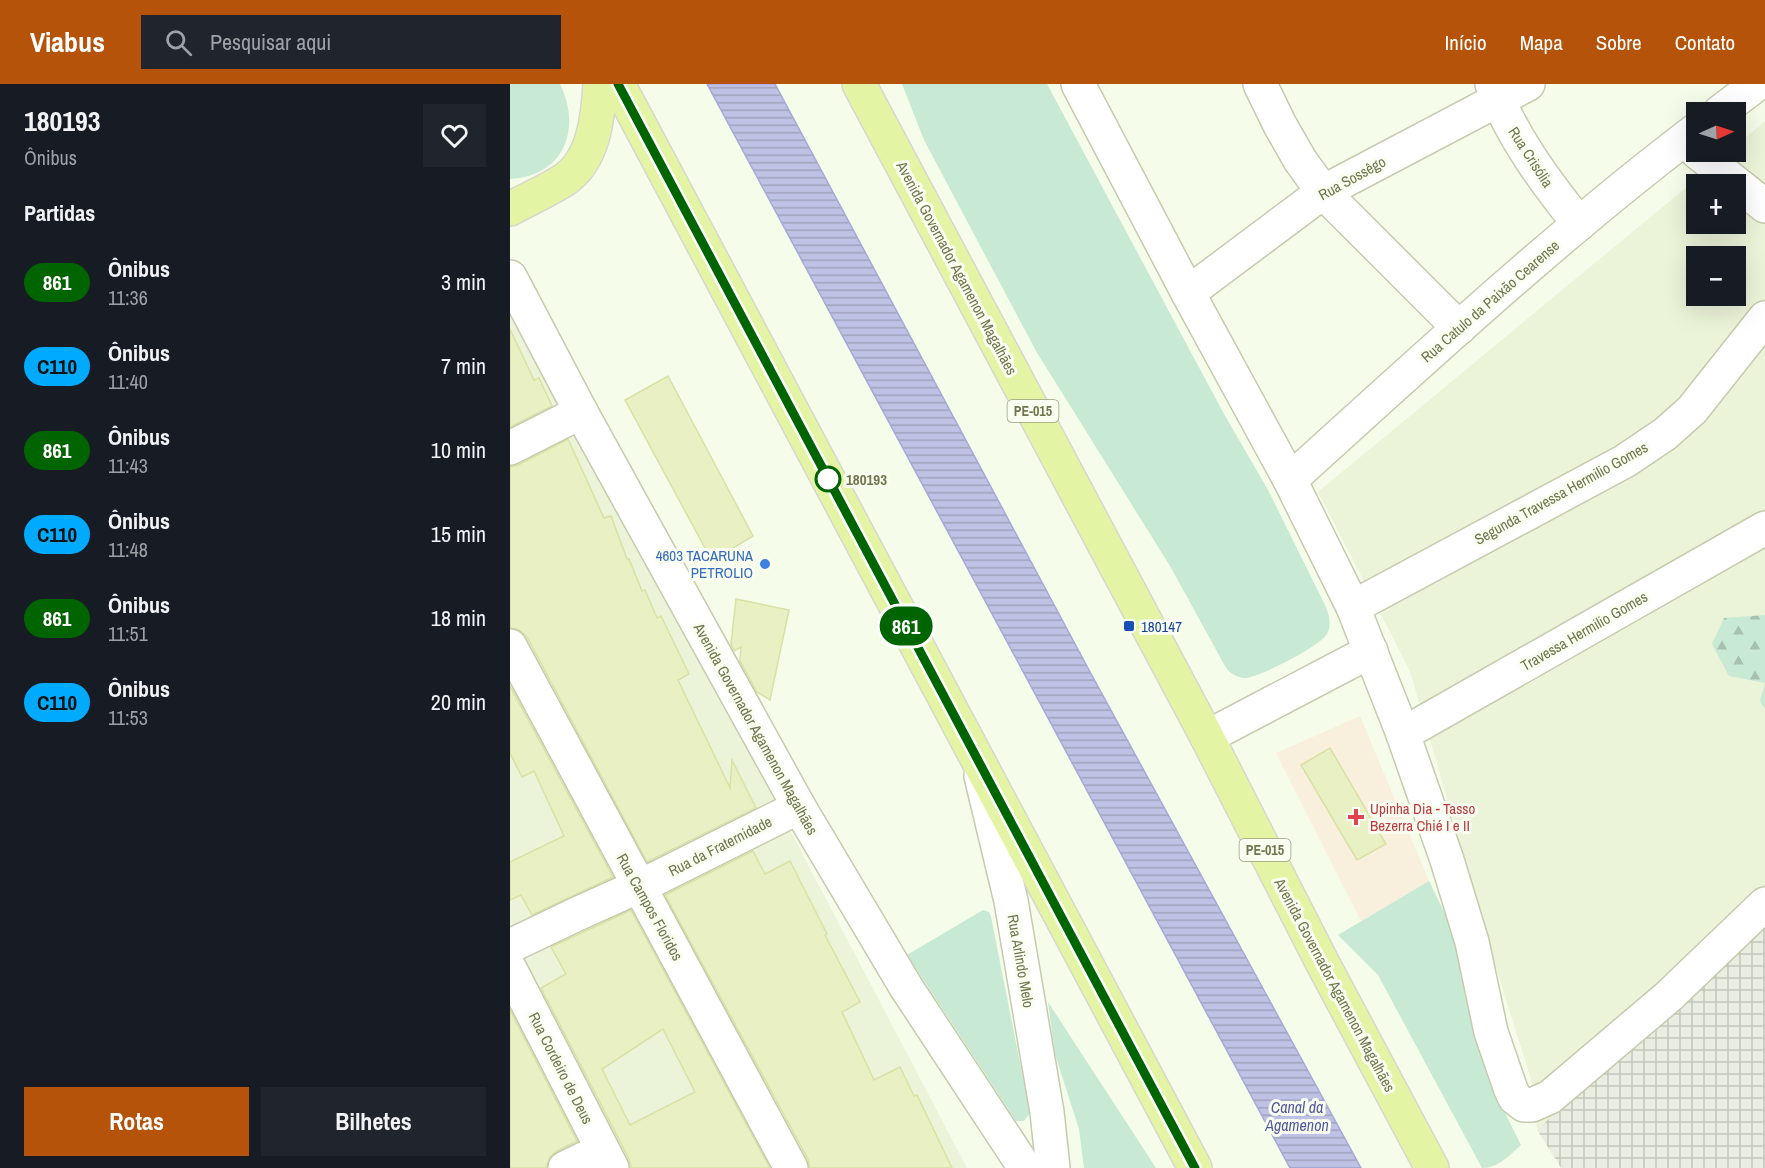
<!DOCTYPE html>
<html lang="pt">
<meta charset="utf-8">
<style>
body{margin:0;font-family:"Archivo Narrow",sans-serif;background:#20242c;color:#f1f3f6;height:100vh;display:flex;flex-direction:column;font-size:22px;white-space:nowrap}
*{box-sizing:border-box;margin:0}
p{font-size:20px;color:#9ea1a6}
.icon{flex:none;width:33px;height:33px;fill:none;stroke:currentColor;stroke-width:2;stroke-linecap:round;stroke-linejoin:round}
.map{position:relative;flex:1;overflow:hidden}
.drawer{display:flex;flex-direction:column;background:#171b24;width:510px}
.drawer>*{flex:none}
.badge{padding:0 12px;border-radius:20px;font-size:21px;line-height:39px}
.needle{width:39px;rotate:87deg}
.controls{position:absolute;left:1176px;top:18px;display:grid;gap:12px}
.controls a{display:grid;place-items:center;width:60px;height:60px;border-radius:0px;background:#171b24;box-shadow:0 6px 24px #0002;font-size:30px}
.map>.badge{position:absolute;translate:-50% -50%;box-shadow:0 0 0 3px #fff}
h2{padding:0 24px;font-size:22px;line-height:54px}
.round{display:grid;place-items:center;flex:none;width:63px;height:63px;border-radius:0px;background:#20242c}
.headline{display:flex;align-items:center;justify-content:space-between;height:102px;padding:0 24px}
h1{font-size:28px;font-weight:800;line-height:45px}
.primary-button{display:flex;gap:12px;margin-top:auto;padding:12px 24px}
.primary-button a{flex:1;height:69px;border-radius:0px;background:#b45309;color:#fff;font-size:24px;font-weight:800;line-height:69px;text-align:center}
.primary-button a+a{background:#20242c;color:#f1f3f6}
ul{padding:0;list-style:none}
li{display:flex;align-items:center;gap:18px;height:84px;padding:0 24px}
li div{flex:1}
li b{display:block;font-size:22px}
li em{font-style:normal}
li .badge{min-width:66px;font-weight:700;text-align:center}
header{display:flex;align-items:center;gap:36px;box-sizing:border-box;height:84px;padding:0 30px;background:#b45309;color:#fff}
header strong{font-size:28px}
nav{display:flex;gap:33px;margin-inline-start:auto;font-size:21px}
.search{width:420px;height:54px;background:#20242c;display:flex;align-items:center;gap:15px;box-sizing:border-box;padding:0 21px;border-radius:0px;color:#9ea1a6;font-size:22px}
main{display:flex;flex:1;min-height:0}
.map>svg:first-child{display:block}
.residential{fill:#ebf3d8;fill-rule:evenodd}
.industrial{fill:url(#industrial-grid)}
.medical{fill:#f9efdd}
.forest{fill:url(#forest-firs)}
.park{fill:#c8e9d4}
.water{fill:url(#water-rules);stroke:#a5aad6;stroke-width:1.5}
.building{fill:#e9f0c3;stroke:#d9e1a4;stroke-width:1.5;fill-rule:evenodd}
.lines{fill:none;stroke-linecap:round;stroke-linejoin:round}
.minor-casing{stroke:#c5cbad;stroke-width:36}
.trunk-casing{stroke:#d7d8cd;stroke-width:36}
.minor{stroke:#fff;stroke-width:33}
.trunk{stroke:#e4f4a5;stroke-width:33}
.line-casing{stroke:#fff;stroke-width:14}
.line{stroke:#006400;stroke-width:9}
.stop-dot{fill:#fff;stroke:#006400;stroke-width:3}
.shop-dot{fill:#3f7fe0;stroke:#f9fef0;stroke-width:2}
.transit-dot{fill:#1a4fb4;stroke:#f9fef0;stroke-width:2}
.health-dot{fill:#e0444e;stroke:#f9fef0;stroke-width:2}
.labels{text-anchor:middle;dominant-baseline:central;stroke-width:6;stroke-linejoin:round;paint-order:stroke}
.shield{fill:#f9fef0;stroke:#9a9e7f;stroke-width:1.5}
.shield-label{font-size:14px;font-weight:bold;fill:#71754e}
.street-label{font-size:15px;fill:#71754e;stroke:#f9fef0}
.stop-label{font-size:15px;font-weight:bold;fill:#71754e;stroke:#f9fef0;text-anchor:start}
.shop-label{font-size:15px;fill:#366cbe;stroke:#f9fef0;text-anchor:end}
.transit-label{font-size:15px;fill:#164399;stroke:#f9fef0;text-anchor:start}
.health-label{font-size:15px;fill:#be3a42;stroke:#f9fef0;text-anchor:start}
.water-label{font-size:16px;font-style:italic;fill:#52589c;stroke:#f9fef0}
</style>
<header>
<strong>Viabus</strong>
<div class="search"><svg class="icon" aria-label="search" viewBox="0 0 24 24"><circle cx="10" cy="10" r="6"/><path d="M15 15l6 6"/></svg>Pesquisar aqui</div>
<nav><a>Início</a><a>Mapa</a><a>Sobre</a><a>Contato</a></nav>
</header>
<main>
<section class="drawer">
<div class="headline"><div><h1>180193</h1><p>Ônibus</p></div><a class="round"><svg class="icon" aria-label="heart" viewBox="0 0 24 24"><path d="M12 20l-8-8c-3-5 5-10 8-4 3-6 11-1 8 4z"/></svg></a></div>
<h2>Partidas</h2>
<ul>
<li><span class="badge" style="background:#006400;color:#fff">861</span><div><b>Ônibus</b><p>11:36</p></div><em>3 min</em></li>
<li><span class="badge" style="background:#0af;color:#111">C110</span><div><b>Ônibus</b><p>11:40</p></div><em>7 min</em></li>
<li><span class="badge" style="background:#006400;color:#fff">861</span><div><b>Ônibus</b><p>11:43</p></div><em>10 min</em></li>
<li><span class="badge" style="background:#0af;color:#111">C110</span><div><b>Ônibus</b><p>11:48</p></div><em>15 min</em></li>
<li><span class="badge" style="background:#006400;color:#fff">861</span><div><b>Ônibus</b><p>11:51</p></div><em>18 min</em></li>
<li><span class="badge" style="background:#0af;color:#111">C110</span><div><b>Ônibus</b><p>11:53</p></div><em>20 min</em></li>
</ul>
<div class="primary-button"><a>Rotas</a><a>Bilhetes</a></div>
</section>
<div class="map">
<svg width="1255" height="1084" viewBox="0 0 1255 1084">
<defs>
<pattern id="industrial-grid" width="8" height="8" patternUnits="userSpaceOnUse" patternTransform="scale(1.5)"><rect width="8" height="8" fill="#eaede2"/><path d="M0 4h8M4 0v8" fill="none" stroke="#c2c5b9"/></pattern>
<pattern id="forest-firs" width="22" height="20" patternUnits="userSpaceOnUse" patternTransform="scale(1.5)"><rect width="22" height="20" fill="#c8e9d4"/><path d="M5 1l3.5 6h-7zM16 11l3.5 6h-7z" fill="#a7c1ae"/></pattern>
<pattern id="water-rules" width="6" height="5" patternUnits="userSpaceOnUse" patternTransform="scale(1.5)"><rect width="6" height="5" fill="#bfc2e5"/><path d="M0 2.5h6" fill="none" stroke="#a0a2bc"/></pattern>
</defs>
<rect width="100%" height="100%" fill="#f5fcea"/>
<g class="residential">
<path d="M1255 37V827L1027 1046 1025 1008 987 887 900 587 808 408 1219 68H1226V62ZM1186 100H1226V140H1186ZM1186 172H1226V212H1186Z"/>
<path d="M0 224 156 510 457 1084H0Z"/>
</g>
<path class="industrial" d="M1255 828V1084H1051L1027 1046Z"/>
<path class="medical" d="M850 632 919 797 851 837 766 669Z"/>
<path class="forest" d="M1255 531V625L1250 617 1255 599 1219 592 1202 560 1214 534Z"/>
<g class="park">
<path d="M0 0H50C72 45 54 92 0 95Z"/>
<path d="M392 0H537L714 330 758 406 816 523C819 532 822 541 817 550 810 562 749 594 734 594 726 593 719 589 715 582L660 482 526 267 414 56Z"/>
<path d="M919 797 958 877 982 1003 1011 1061C1000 1071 988 1084 972 1084L868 891 828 851Z"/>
<path d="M473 826 479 828 481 833 520 1029 514 1037H506L397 871Z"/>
<path d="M538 918 646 1084H574L569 1045 545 970Z"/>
</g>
<path class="water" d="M197 0H265L579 586 851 1084H780Z"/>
<g class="building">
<path d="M0 245 24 296 29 294 42 322 0 343Z"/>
<path d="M158 292 243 452 202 477 115 316Z"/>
<path d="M58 355 94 434 101 432 117 475H119L132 507 135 506 147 534 151 532 179 590 168 596 220 704 222 676 246 724 137 778 17 553 9 546 0 543V383L8 381Z"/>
<path d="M226 515 279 526 260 616 247 608 230 577 231 563 224 567 221 560Z"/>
<path d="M0 602 103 793 22 831 11 811 0 816V778L54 752 24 687 12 693 0 669Z"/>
<path d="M820 664 876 760 847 776 791 681Z"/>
<path d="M243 767 255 790 280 777 317 850 315 851 350 918 332 928 364 996 390 983 404 1012 407 1011 442 1084H300L298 1075 155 811Z"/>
<path d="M121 826 260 1084H121L119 1075 31 904 56 890 41 863ZM153 945 185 1008 120 1041 92 985Z"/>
<path d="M0 926 67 1057 47 1067 40 1073 36 1084H0Z"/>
</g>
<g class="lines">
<g class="minor-casing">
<g id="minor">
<path d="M568 0 678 209 780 396 843 523 893 650 937 776 962 858 981 948 1001 1006 1005 1014 1014 1021H1022L1040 1013 1159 912 1255 820"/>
<path d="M750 0 770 41 790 76 813 108 949 244"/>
<path d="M982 0C1001 52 1035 97 1069 140"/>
<path d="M1210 28 1247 0"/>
<path d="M1187 68 1255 122"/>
<path d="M0 193 71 328 289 723 396 903 515 1084"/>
<path d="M678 209 813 108 1018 0"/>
<path d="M0 364 71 328"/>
<path d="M780 396C913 276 1044 154 1186 46"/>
<path d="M843 523 1115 377 1155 350 1182 326 1255 234"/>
<path d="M0 562 281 1084"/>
<path d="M893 650 1255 444"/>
<path d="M697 653 861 567"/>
<path d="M471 692 501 817 537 1028 543 1084"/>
<path d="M0 862 67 830 149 793 289 723"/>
<path d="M0 885 102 1084"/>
<path d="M55 1084 92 1066"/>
</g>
</g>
<g class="trunk-casing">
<g id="trunk">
<path d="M108 0 685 1084"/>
<path d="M349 0 697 653 812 878 922 1084"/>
<path d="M0 125C18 115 37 107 54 96 84 76 88 33 90 0"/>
</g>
</g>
<use href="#minor" class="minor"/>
<use href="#trunk" class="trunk"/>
</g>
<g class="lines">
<g class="line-casing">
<path id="line" d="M108 0 685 1084"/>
</g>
<use href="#line" class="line"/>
</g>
<circle class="stop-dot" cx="318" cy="395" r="12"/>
<circle class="shop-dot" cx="255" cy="480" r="6"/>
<rect class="transit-dot" x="613" y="536" width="12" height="12" rx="3"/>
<path class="health-dot" d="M843 724h6v6h6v6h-6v6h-6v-6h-6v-6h6z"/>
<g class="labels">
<g class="shield">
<rect x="497.5" y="316" width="51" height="22" rx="4.5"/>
<rect x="729.5" y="755" width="51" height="22" rx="4.5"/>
</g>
<g class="shield-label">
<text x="523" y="327">PE-015</text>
<text x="755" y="766">PE-015</text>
</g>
<g class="street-label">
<text transform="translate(1021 73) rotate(57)">Rua Crisólia</text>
<text transform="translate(842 94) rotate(-29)">Rua Sossêgo</text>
<text transform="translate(447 184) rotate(62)">Avenida Governador Agamenon Magalhães</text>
<text transform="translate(980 217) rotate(-41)">Rua Catulo da Paixão Cearense</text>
<text transform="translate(1051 409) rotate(-29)">Segunda Travessa Hermilio Gomes</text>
<text transform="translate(1074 547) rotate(-30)">Travessa Hermilio Gomes</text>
<text transform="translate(246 645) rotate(61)">Avenida Governador Agamenon Magalhães</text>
<text transform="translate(210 762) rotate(-27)">Rua da Fraternidade</text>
<text transform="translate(140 823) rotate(61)">Rua Campos Floridos</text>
<text transform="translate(511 877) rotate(80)">Rua Arlindo Melo</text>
<text transform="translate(825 901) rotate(62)">Avenida Governador Agamenon Magalhães</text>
<text transform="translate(51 984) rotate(63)">Rua Cordeiro de Deus</text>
</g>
<g class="stop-label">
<text x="336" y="395">180193</text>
</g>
<g class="shop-label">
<text x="243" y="471">4603 TACARUNA<tspan x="243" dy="17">PETROLIO</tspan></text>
</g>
<g class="transit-label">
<text x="631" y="542">180147</text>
</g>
<g class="health-label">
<text x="860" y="724">Upinha Dia - Tasso<tspan x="860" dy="17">Bezerra Chié I e II</tspan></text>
</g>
<g class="water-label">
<text x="787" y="1023">Canal da<tspan x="787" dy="18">Agamenon</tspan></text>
</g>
</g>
</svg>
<div class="controls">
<a><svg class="needle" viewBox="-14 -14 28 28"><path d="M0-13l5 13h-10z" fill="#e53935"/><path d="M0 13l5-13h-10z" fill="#9ea1a6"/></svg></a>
<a>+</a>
<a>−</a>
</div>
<b class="badge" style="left:396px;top:542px;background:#006400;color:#fff">861</b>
</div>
</main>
